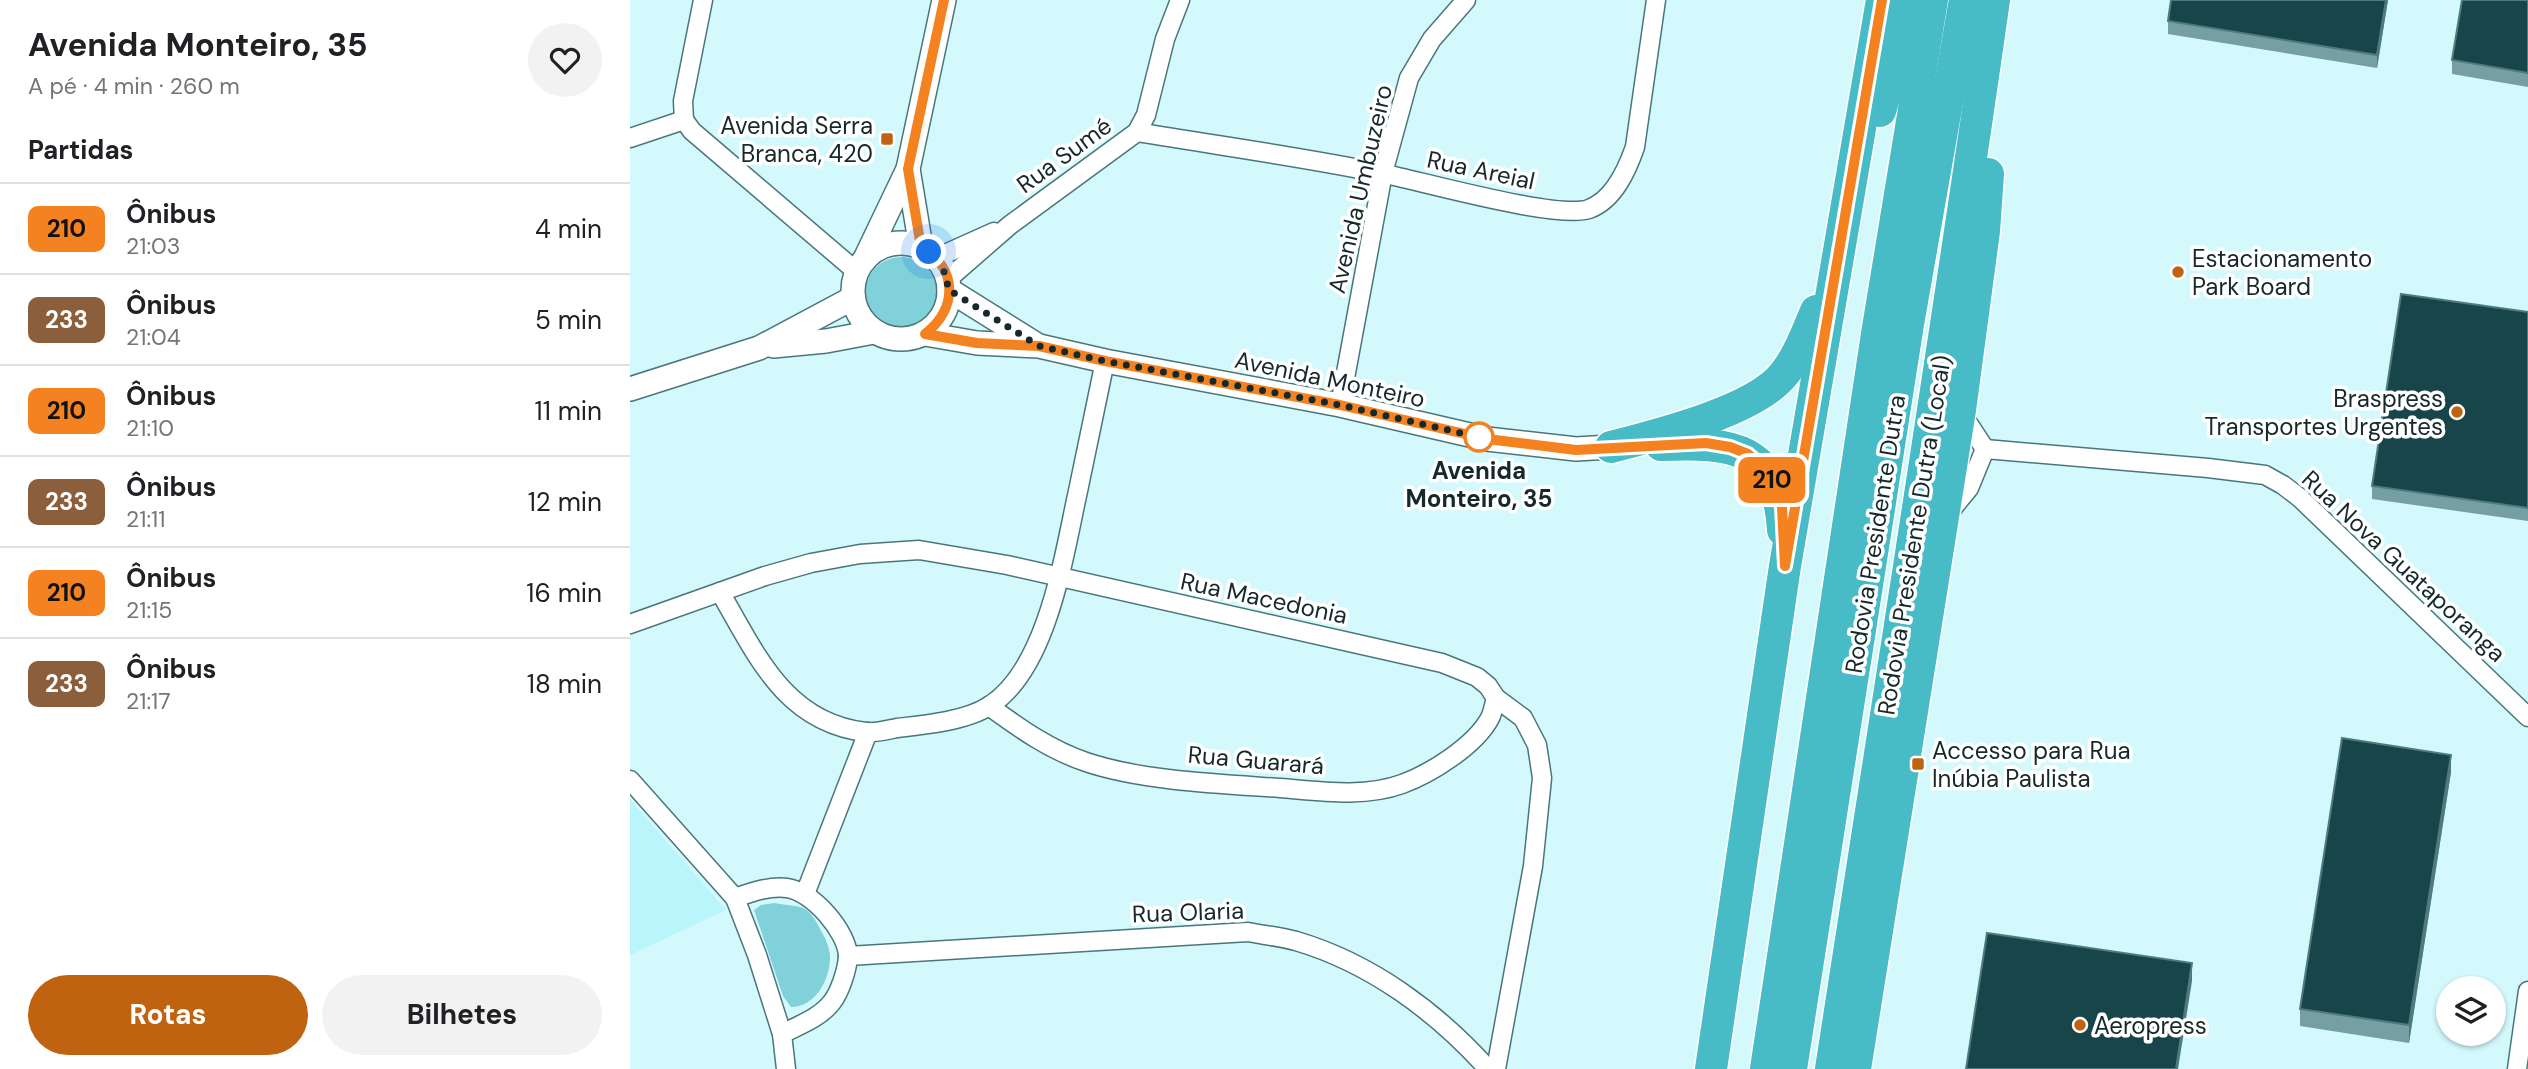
<!DOCTYPE html>
<html lang="pt">
<meta charset="utf-8">
<style>
body{margin:0;font-family:"DM Sans",sans-serif;background:#f2f2f2;color:#202124;height:100vh;display:flex;flex-direction:column;font-size:26px;white-space:nowrap}
*{box-sizing:border-box;margin:0}
p{font-size:23px;color:#757577}
.icon{flex:none;width:38px;height:38px;fill:none;stroke:currentColor;stroke-width:2;stroke-linecap:round;stroke-linejoin:round}
.map{position:relative;flex:1;overflow:hidden}
.sheet{display:flex;flex-direction:column;background:#fff;width:630px}
.sheet>*{flex:none}
.badge{padding:0 14px;border-radius:10px;font-size:24px;line-height:46px}
.buttons{position:absolute;left:1806px;top:976px;display:grid;gap:14px}
.buttons a{display:grid;place-items:center;width:70px;height:70px;border-radius:50%;background:#fff;box-shadow:0 2px 5px #0004;font-size:35px}
.you{position:absolute;width:35px;height:35px;margin:-18px;border:5px solid #fff;border-radius:50%;background:#1a73e8;box-shadow:0 0 0 10px #1a73e833}
.map>.badge{position:absolute;translate:-50% -50%;box-shadow:0 0 0 4px #fff}
h2{padding:0 28px;font-size:26px;line-height:63px}
.round{display:grid;place-items:center;flex:none;width:74px;height:74px;border-radius:37px;background:#f2f2f2}
.overview{display:flex;align-items:center;justify-content:space-between;height:119px;padding:0 28px}
h1{font-size:33px;font-weight:700;line-height:52px}
.button{display:flex;gap:14px;margin-top:auto;padding:14px 28px}
.button a{flex:1;height:80px;border-radius:42px;background:#bf6310;color:#fff;font-size:28px;font-weight:700;line-height:80px;text-align:center}
.button a+a{background:#f2f2f2;color:#202124}
ul{padding:0;list-style:none}
li{display:flex;align-items:center;gap:21px;height:91px;padding:0 28px;border-top:2px solid #e0e0e0}
li div{flex:1}
li b{display:block;font-size:26px}
li em{font-style:normal}
li .badge{min-width:77px;font-weight:700;text-align:center}
main{display:flex;flex:1;min-height:0}
.map>svg:first-child{display:block}
.built{fill:#bbf5fc}
.green{fill:#80d1d9}
.lines{fill:none;stroke-linecap:round;stroke-linejoin:round}
.minor-casing{stroke:#4a767b;stroke-width:21}
.tertiary-casing{stroke:#4a767b;stroke-width:26}
.motorway-casing{stroke:#fff;stroke-width:35}
.minor{stroke:#fff;stroke-width:18}
.tertiary{stroke:#fff;stroke-width:23}
.motorway{stroke:#47bbc6;stroke-width:32}
.wall{fill:#759fa3}
.shaded-wall{fill:#4f7b7f}
.building{fill:#174549;stroke:#4f7b7f;stroke-width:2}
.line-casing{stroke:#fff;stroke-width:16}
.line{stroke:#f58220;stroke-width:10}
.walk{stroke:#16292a;stroke-width:7;stroke-dasharray:0 12.6}
.poi-dot{fill:#bf6310;stroke:#fff;stroke-width:2.5}
.stop-dot{fill:#fff;stroke:#f58220;stroke-width:3.5}
.labels{text-anchor:middle;dominant-baseline:central;stroke-width:7;stroke-linejoin:round;paint-order:stroke}
.poi-label{font-size:24px;fill:#16292a;stroke:#fff;text-anchor:start}
.street-label{font-size:24px;fill:#16292a;stroke:#fff}
.stop-label{font-size:24px;font-weight:bold;fill:#16292a;stroke:#fff}
</style>
<main>
<section class="sheet">
<div class="overview"><div><h1>Avenida Monteiro, 35</h1><p>A pé · 4 min · 260 m</p></div><a class="round"><svg class="icon" aria-label="heart" viewBox="0 0 24 24"><path d="M12 20l-8-8c-3-5 5-10 8-4 3-6 11-1 8 4z"/></svg></a></div>
<h2>Partidas</h2>
<ul>
<li><span class="badge" style="background:#f58220;color:#111">210</span><div><b>Ônibus</b><p>21:03</p></div><em>4 min</em></li>
<li><span class="badge" style="background:#8b5e3c;color:#fff">233</span><div><b>Ônibus</b><p>21:04</p></div><em>5 min</em></li>
<li><span class="badge" style="background:#f58220;color:#111">210</span><div><b>Ônibus</b><p>21:10</p></div><em>11 min</em></li>
<li><span class="badge" style="background:#8b5e3c;color:#fff">233</span><div><b>Ônibus</b><p>21:11</p></div><em>12 min</em></li>
<li><span class="badge" style="background:#f58220;color:#111">210</span><div><b>Ônibus</b><p>21:15</p></div><em>16 min</em></li>
<li><span class="badge" style="background:#8b5e3c;color:#fff">233</span><div><b>Ônibus</b><p>21:17</p></div><em>18 min</em></li>
</ul>
<div class="button"><a>Rotas</a><a>Bilhetes</a></div>
</section>
<div class="map">
<svg width="1898" height="1069" viewBox="0 0 1898 1069">
<rect width="100%" height="100%" fill="#d3f9fd"/>
<path class="built" d="M0 800 96 910 0 955Z"/>
<g class="green">
<circle cx="271" cy="293" r="36"/>
<path d="M145 903C154 905 165 905 173 908 180 911 187 922 190 929 195 937 199 946 200 955 201 978 186 1007 161 1007L153 996 124 910 131 905Z"/>
</g>
<g class="lines">
<g class="minor-casing">
<g id="minor">
<path d="M54 120 62 131 227 272"/>
<path d="M54 120 53 101 73 0"/>
<path d="M507 132C590 146 673 157 755 174 794 182 929 220 959 209 984 200 997 170 1005 147L1026 0"/>
<path d="M0 138 54 120"/>
<path d="M306 258 364 232"/>
<path d="M318 279 380 225 507 132 516 115 535 39 550 0"/>
<path d="M710 405 753 173 779 78 802 39 836 0"/>
<path d="M1330 411 1355 449"/>
<path d="M1355 449 1578 468 1635 475 1653 485 1670 498 1898 717"/>
<path d="M1317 515 1339 488 1355 449"/>
<path d="M90 592C126 654 155 723 236 732 246 733 257 730 267 728 294 725 336 721 359 706 418 669 434 554 448 491 457 448 466 405 475 361"/>
<path d="M0 624 135 576 181 563 230 554 289 550 377 565 812 663 847 677 858 686 866 698 893 718 907 745 912 778 903 866 866 1069"/>
<path d="M359 706C389 728 420 750 456 762 512 781 591 784 650 788 689 791 734 798 772 784 800 774 845 746 860 718 863 712 864 704 866 698"/>
<path d="M0 780 105 898 127 955 152 1034 156 1069"/>
<path d="M175 894 238 732"/>
<path d="M105 898C122 892 138 886 157 888 182 891 218 932 218 957 217 970 210 992 202 1002 190 1018 169 1025 152 1034"/>
<path d="M218 956 618 932C634 935 651 937 666 941 741 963 807 1012 858 1069"/>
<path d="M1887 1069 1898 991"/>
</g>
</g>
<g class="tertiary-casing">
<g id="tertiary">
<path d="M278 169 291 247"/>
<circle cx="271" cy="291" r="48"/>
<path d="M235 259 278 169 314 0"/>
<path d="M319 290 407 345"/>
<path d="M295 334 347 343 409 346 475 361 710 405 857 439 946 449 981 447"/>
<path d="M143 346 196 341 244 332"/>
<path d="M0 389 129 348 223 298"/>
</g>
</g>
<g class="motorway-casing">
<g id="motorway">
<path d="M1250 111 1262 71 1274 0"/>
<path d="M1031 445C1102 442 1148 446 1153 530"/>
<path d="M981 447C1027 435 1125 411 1154 374 1169 355 1177 332 1186 311"/>
<path d="M1081 1069 1155 566 1252 0"/>
<path d="M1136 1069 1247 334 1302 0"/>
<path d="M1161 1069 1278 324 1335 0"/>
<path d="M1201 1069C1256 713 1313 357 1364 0"/>
<path d="M1225 1069 1330 410 1354 231 1358 174"/>
</g>
</g>
<use href="#minor" class="minor"/>
<use href="#tertiary" class="tertiary"/>
<use href="#motorway" class="motorway"/>
</g>
<g class="wall">
<path d="M1758 0 1747 68 1538 34V21Z"/>
<path d="M1898 0V87L1822 74V60Z"/>
<path d="M1898 312V521L1742 499V486Z"/>
<path d="M1821 772 1779 1043 1670 1026V1009Z"/>
</g>
<g class="shaded-wall">
<path d="M1756 0H1758L1747 68V55Z"/>
<path d="M1821 755V772L1779 1043V1025Z"/>
<path d="M1562 963V981L1548 1069H1546Z"/>
</g>
<g class="building">
<path d="M1541 0H1756L1747 55 1538 21Z"/>
<path d="M1832 0H1898V73L1822 60Z"/>
<path d="M1771 294 1898 312V508L1742 486Z"/>
<path d="M1712 738 1821 755 1779 1025 1670 1009Z"/>
<path d="M1357 933 1562 963 1546 1069H1336Z"/>
</g>
<g class="lines">
<g class="line-casing">
<path id="line" d="M314 0 278 169 291 247C328 268 328 308 295 334L347 343 409 346 475 361 710 405 857 439 946 450 1076 443 1100 447 1118 454 1134 468 1145 486 1152 507 1155 566 1252 0"/>
</g>
<use href="#line" class="line"/>
<path class="walk" d="M299 252 313 268 319 290 409 346 475 361 710 405 857 439 849 437"/>
</g>
<g class="poi-dot">
<rect x="250" y="132" width="14" height="14" rx="3.5"/>
<circle cx="1548" cy="272" r="7"/>
<circle cx="1827" cy="412" r="7"/>
<rect x="1281" y="757" width="14" height="14" rx="3.5"/>
<circle cx="1450" cy="1025" r="7"/>
</g>
<circle class="stop-dot" cx="849" cy="437" r="14"/>
<g class="labels">
<g class="poi-label">
<text x="243" y="125" text-anchor="end">Avenida Serra<tspan x="243" dy="28">Branca, 420</tspan></text>
<text x="1562" y="258">Estacionamento<tspan x="1562" dy="28">Park Board</tspan></text>
<text x="1813" y="398" text-anchor="end">Braspress<tspan x="1813" dy="28">Transportes Urgentes</tspan></text>
<text x="1302" y="750">Accesso para Rua<tspan x="1302" dy="28">Inúbia Paulista</tspan></text>
<text x="1464" y="1025">Aeropress</text>
</g>
<g class="street-label">
<text transform="translate(434 155) rotate(-36)">Rua Sumé</text>
<text transform="translate(851 170) rotate(12)">Rua Areial</text>
<text transform="translate(730 189) rotate(-77)">Avenida Umbuzeiro</text>
<text transform="translate(700 379) rotate(12)">Avenida Monteiro</text>
<text transform="translate(1245 534) rotate(-81)">Rodovia Presidente Dutra</text>
<text transform="translate(1284 535) rotate(-81)">Rodovia Presidente Dutra (Local)</text>
<text transform="translate(1774 566) rotate(43)">Rua Nova Guataporanga</text>
<text transform="translate(634 598) rotate(12)">Rua Macedonia</text>
<text transform="translate(626 760) rotate(5)">Rua Guarará</text>
<text transform="translate(558 912) rotate(-2)">Rua Olaria</text>
</g>
<g class="stop-label">
<text x="849" y="470">Avenida<tspan x="849" dy="28">Monteiro, 35</tspan></text>
</g>
</g>
</svg>
<div class="buttons">
<a><svg class="icon" aria-label="layers" viewBox="0 0 24 24"><path d="M12 4l9 5-9 5-9-5zM3 14l9 5 9-5"/></svg></a>
</div>
<div class="you" style="left:299px;top:252px"></div>
<b class="badge" style="left:1142px;top:480px;background:#f58220;color:#111">210</b>
</div>
</main>
